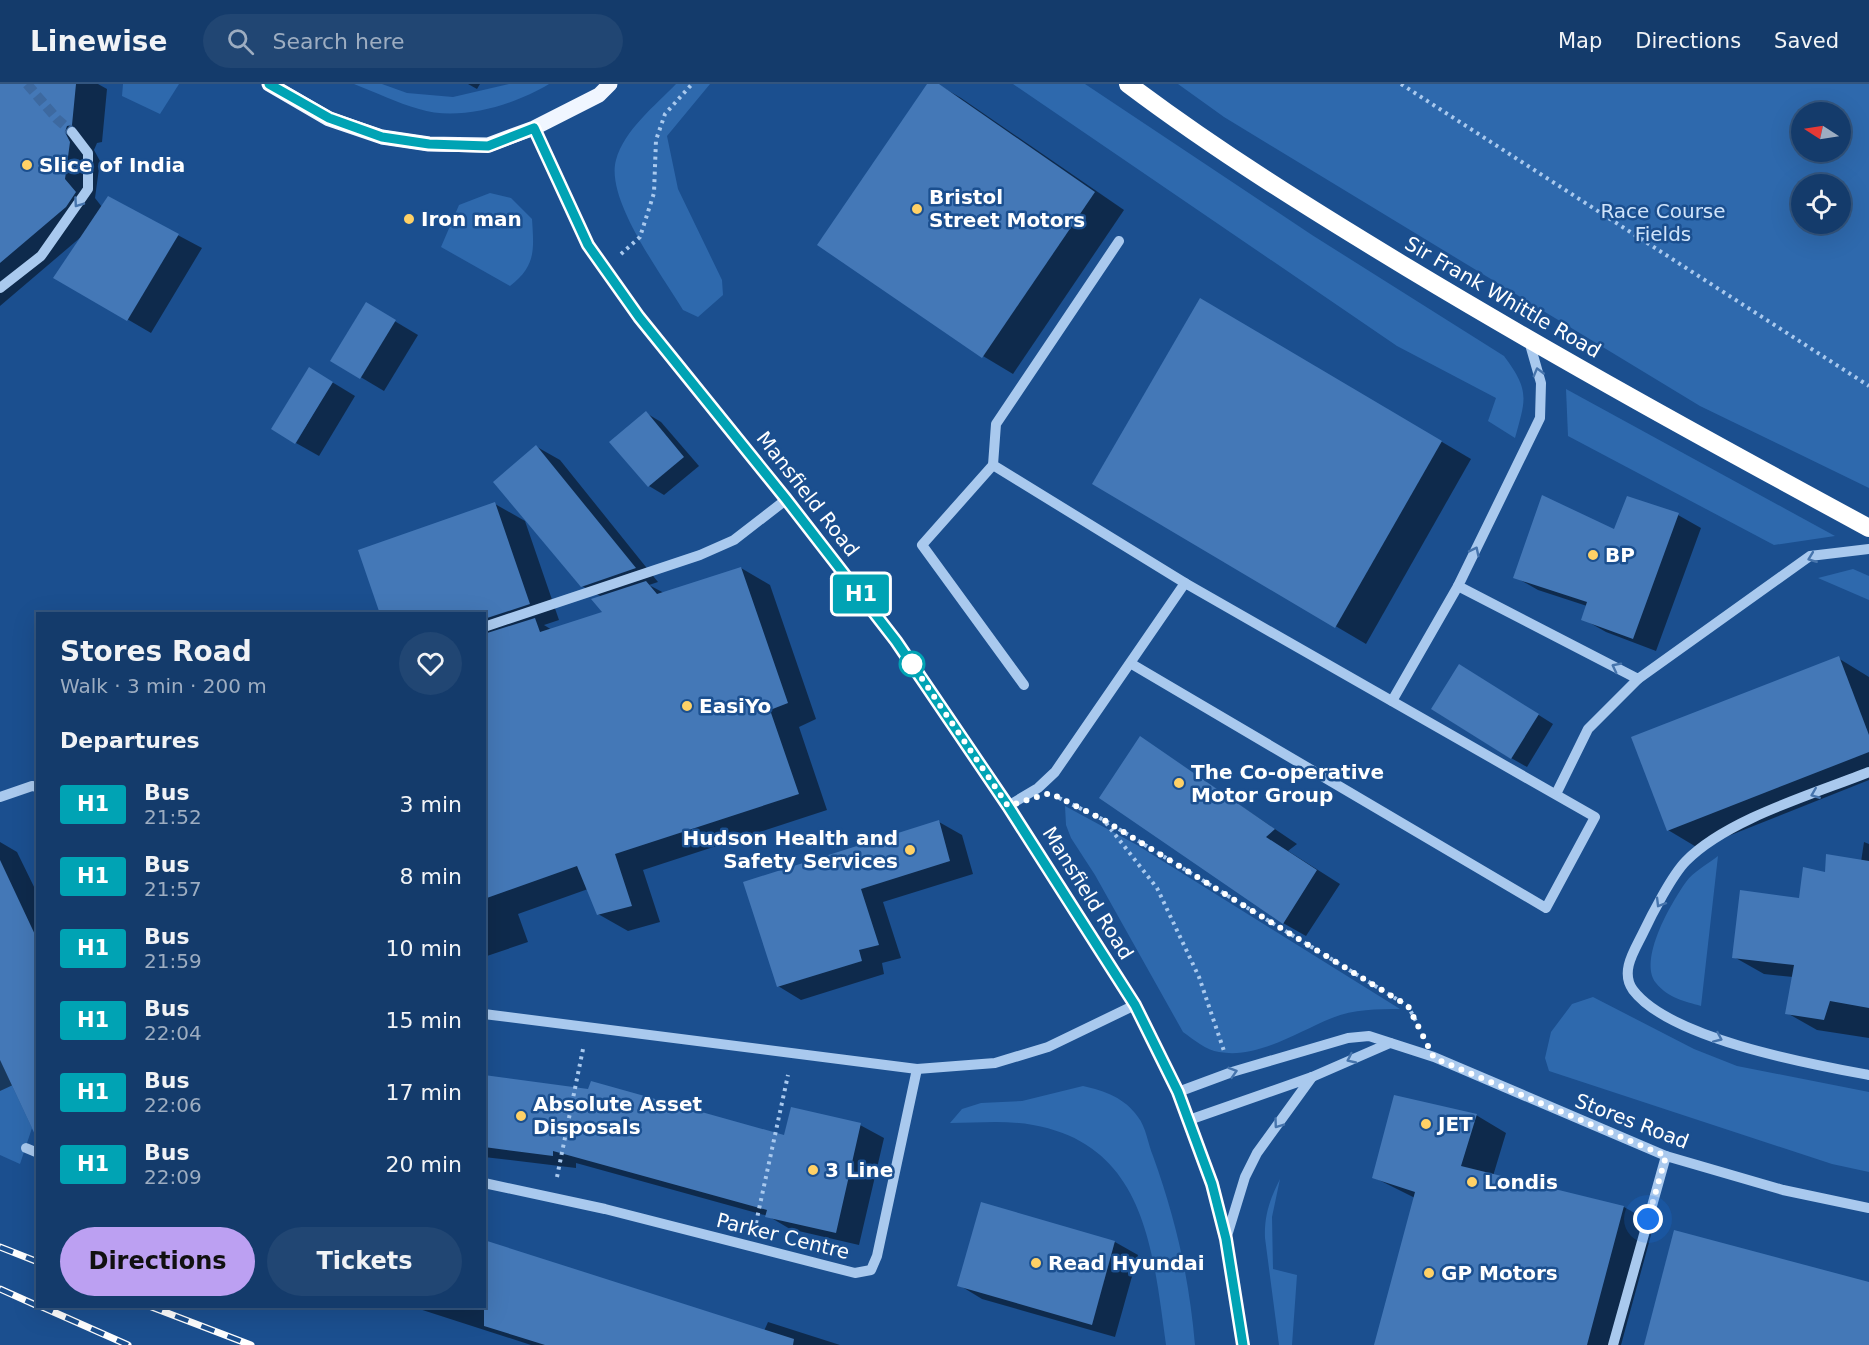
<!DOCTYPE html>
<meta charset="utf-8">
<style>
body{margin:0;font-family:"DejaVu Sans",sans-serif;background:#214673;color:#f1f3f6;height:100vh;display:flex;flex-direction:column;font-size:22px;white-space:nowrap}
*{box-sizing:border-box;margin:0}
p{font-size:20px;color:#9dadc1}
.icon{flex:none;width:33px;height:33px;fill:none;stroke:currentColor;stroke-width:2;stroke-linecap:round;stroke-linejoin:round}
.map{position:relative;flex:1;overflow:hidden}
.sheet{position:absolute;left:36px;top:528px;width:450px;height:696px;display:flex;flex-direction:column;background:#143b6b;border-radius:0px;box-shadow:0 6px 24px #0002,0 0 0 2px #33557e}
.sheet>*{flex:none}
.badge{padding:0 12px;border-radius:4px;font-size:21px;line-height:39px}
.needle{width:39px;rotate:282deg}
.controls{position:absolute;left:1791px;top:18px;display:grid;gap:12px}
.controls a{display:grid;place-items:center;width:60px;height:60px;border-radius:50%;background:#143b6b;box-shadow:0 6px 24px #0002,0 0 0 2px #33557e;font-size:30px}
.you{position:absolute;width:30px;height:30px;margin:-15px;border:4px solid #fff;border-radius:50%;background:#1a73e8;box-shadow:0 0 0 9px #1a73e833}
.map>.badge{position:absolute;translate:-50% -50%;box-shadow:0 0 0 3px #fff}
h2{padding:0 24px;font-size:22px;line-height:54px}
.round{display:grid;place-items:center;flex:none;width:63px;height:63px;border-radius:32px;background:#214673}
.head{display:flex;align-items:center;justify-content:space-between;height:102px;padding:0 24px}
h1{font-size:28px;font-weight:700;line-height:45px}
.primary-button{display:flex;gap:12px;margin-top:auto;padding:12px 24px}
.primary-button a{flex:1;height:69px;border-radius:36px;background:#bca0f2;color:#111;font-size:24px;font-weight:700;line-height:69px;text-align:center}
.primary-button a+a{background:#214673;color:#f1f3f6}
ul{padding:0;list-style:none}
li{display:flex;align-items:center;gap:18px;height:72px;padding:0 24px}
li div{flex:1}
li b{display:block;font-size:22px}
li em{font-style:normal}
li .badge{min-width:66px;font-weight:700;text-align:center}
header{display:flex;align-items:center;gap:36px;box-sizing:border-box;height:84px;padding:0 30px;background:#143b6b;border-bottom:2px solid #33557e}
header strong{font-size:28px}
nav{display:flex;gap:33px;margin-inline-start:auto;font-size:21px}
.search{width:420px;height:54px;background:#214673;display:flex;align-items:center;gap:15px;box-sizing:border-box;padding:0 21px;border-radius:33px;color:#9dadc1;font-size:22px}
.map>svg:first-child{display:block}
.green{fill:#2e69ad;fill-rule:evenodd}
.shadow{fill:#0007}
.building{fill:#4478b7}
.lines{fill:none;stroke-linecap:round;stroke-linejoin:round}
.minor-tunnel{stroke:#3d69a0;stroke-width:10;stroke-dasharray:10 5;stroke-linecap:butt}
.path{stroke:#a9c9ee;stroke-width:4;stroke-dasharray:3 4.5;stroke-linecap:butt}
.minor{stroke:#a9c9ee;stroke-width:10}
.major{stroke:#f0f6ff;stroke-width:15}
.highway{stroke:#fff;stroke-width:18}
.rail-casing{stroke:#fff;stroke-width:7}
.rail{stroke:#1b4f8f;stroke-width:4.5;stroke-dasharray:14;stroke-linecap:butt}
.oneway{stroke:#4674ac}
.line-casing{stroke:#fff;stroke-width:14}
.line{stroke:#00a3b4;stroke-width:9}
.walk{stroke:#fff;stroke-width:6;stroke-dasharray:0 10.8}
.poi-dot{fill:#ffd166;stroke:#1b4f8f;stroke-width:2}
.stop-dot{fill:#fff;stroke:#00a3b4;stroke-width:3}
.labels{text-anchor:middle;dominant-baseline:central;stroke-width:5;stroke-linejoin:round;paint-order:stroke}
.poi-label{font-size:20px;font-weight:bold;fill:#fff;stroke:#1b4f8f;text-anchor:start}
.park-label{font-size:20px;fill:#cfe3fa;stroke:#1b4f8f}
.street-label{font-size:20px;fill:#fff;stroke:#1b4f8f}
</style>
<header>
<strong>Linewise</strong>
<div class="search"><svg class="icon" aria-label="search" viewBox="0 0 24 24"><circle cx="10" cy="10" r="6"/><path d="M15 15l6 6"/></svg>Search here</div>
<nav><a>Map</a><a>Directions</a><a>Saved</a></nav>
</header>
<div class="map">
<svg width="1869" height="1261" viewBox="0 0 1869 1261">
<rect width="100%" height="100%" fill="#1b4f8f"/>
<g class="green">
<path d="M123 0H179L160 30 122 12Z"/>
<path d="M354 0H382L407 9 453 13 509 0H549C514 21 459 38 419 25 397 19 375 8 354 0Z"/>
<path d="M676 0H710L667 52 678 105 722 196 723 211 698 233 683 226C662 191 605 115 616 76 624 46 656 21 676 0Z"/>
<path d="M1013 0H1085L1312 151 1504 272C1530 307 1526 314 1515 354L1488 337 1496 314 1397 262Z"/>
<path d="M1178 0H1869V404L1700 322 1224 33ZM1802 28H1840V68H1802ZM1802 100H1840V140H1802Z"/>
<path d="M490 109 511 114 532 135C534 166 536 182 510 202L441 163 459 121Z"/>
<path d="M1566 305 1835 452 1774 461 1568 352Z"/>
<path d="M1853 485 1869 492V516L1818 494Z"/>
<path d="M1065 722 1137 761 1400 925C1377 925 1354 925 1332 934 1297 948 1258 975 1219 968 1206 966 1194 956 1183 948L1095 791 1071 754 1066 741Z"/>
<path d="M1718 772 1701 922C1684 917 1668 914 1656 899 1638 876 1671 819 1686 798 1693 788 1708 780 1718 772Z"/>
<path d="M1593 913 1694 965 1737 982 1869 1008V1088L1832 1080 1549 987 1545 974 1551 948 1572 920Z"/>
<path d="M0 976 32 1044 20 1080 0 1071Z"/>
<path d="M1083 1002C1105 1007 1125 1014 1138 1033 1146 1043 1148 1060 1153 1072 1176 1136 1189 1193 1195 1261H1166C1153 1167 1146 1061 1033 1041 1006 1036 977 1039 950 1039L962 1025 981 1019 1022 1017Z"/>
<path d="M1280 1095 1272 1133 1273 1185 1297 1191 1292 1261H1279L1265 1154C1264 1131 1270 1115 1280 1095Z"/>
</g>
<g class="shadow">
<path d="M0 0H98L107 5 102 58 97 59 94 66 100 77 95 114 102 123 108 114 202 164 151 249 55 193 81 153 0 222Z"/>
<path d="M468 0H480L477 5Z"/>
<path d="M929 0H937L961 14 1124 126 1013 290 983 272Z"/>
<path d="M1201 216 1471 375 1366 560 1094 400Z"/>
<path d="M366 220 418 251 384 307 332 276Z"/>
<path d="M332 298 355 312 319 372 296 359Z"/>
<path d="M646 329 661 338 699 382 664 411 649 402Z"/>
<path d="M537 363 560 376 658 498 649 501 664 509 741 484 770 501 816 635 799 643 827 726 643 786 660 838 628 847 598 830 588 805 518 830 528 858 484 873V530L495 420 525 437 559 536 544 541 552 546 605 529 602 513 582 502Z"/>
<path d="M1678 431 1701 444 1656 567 1606 548 1583 535 1587 522 1538 506 1515 493Z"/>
<path d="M1838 574 1869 593V696L1698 764 1668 746Z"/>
<path d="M1475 591 1553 640 1527 683 1511 674Z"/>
<path d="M1141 654 1297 760 1288 767 1340 800 1306 852 1283 839Z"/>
<path d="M939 738 962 751 973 790 883 818 901 874 882 879 884 890 801 916 778 902 745 799Z"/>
<path d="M0 758 17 768 38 811V1046L13 1001 0 1007Z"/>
<path d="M1864 758 1869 760V954L1817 946 1787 929 1793 893 1764 890 1734 873 1826 790 1861 778Z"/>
<path d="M484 993 785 1053 860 1041 884 1054 859 1161 790 1145 768 1132 576 1079V1084L484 1073Z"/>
<path d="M1476 1031 1506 1049 1493 1092 1624 1123 1654 1140 1621 1261H1376L1415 1114 1373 1093Z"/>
<path d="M1115 1158 1138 1171 1115 1253 982 1215 959 1201Z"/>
<path d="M410 1222H484L764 1247 768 1238 840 1261H531Z"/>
</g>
<g class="building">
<path d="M0 0H76L72 41 67 42 65 48 70 58 65 95 76 108 66 123 0 179Z"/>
<path d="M927 0H939L1095 108 982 274 817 161Z"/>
<path d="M108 112 179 150 127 237 53 194Z"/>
<path d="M1200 214 1442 357 1335 544 1092 400Z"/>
<path d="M366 218 396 236 360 295 330 277Z"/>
<path d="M309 283 333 298 295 360 271 345Z"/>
<path d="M646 327 684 373 648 403 609 358Z"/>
<path d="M536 361 636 484 581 503 493 398Z"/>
<path d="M1542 411 1614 445 1627 412 1679 429 1633 555 1581 536 1587 518 1513 494Z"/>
<path d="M495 418 530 520 484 535V530H380L358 466Z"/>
<path d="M741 483 788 619 770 626 799 710 615 770 632 822 597 831 577 782 484 815V550L535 534 540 548 602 528 591 515 646 497 657 510Z"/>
<path d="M1839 572 1869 651V668L1667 747 1631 653Z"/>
<path d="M1459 580 1539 630 1511 675 1431 625Z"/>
<path d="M1140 652 1275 745 1266 753 1317 786 1283 840 1099 714Z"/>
<path d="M939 736 950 777 861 805 879 861 859 866 862 877 777 903 743 798Z"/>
<path d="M1826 770 1869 777V924L1830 917 1824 936 1785 930 1794 881 1732 874 1740 806 1799 814 1803 783 1825 788Z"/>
<path d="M0 776 38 857V1057L0 976Z"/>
<path d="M484 991 588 1005 591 997 784 1051 791 1023 861 1039 836 1149 765 1133 767 1126 553 1067V1072L484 1063Z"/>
<path d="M1394 1011 1477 1030 1461 1082 1624 1122 1587 1261H1374L1415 1108 1372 1094Z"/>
<path d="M981 1118 1115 1157 1092 1241 957 1202Z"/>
<path d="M1674 1146 1869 1198V1261H1644Z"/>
<path d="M484 1156 794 1255 793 1261H545L484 1242Z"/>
</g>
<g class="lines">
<path class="minor-tunnel" d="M27 0 57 35 72 48"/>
<g class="path">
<path d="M1401 0 1869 302"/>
<path d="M621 170 640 153 654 109 656 56 665 30 692 0"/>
<path d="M1059 714 1104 736 1408 922 1419 943"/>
<path d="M1106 739 1157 804 1199 893 1224 967"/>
<path d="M557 1093 583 965"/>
<path d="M756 1139 788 991"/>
</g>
<g class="minor">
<path d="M534 44 588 161 639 233 787 415 896 557 1008 722 1135 921 1178 1008 1212 1100 1226 1155 1243 1261"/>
<path d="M1119 157 996 340 993 381 1185 499"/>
<path d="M0 204 41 172 88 105V69L72 48"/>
<path d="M1529 257 1541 299 1540 334 1458 502 1638 595 1810 472 1869 465"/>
<path d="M993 381 922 461 1024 601"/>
<path d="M484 543 700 471 734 456 787 415"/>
<path d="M1392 617 1458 502"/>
<path d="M1869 688C1814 710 1727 735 1686 777 1672 791 1651 832 1642 851 1634 867 1620 888 1633 906 1670 955 1810 980 1869 991"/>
<path d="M1556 710 1588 645 1638 595"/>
<path d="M0 713 32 702 38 703"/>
<path d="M1008 722 1038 704 1055 688 1185 499 1595 733 1546 824 1130 579"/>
<path d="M484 930 917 985 995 979 1048 963 1135 921"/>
<path d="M1178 1008 1232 988 1348 954 1369 952 1434 973 1666 1072 1783 1106 1869 1124"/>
<path d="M1189 1036 1312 993 1390 959"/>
<path d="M26 1064 38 1069"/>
<path d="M484 1099 605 1125 855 1189 871 1186 877 1172 917 985"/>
<path d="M1226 1155 1245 1093 1257 1069 1312 993"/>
<path d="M1613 1261 1666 1072"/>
</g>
<path class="major" d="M269 0 329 35 382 53 429 60 488 61 534 44 599 11 610 0"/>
<path class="highway" d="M1128 0C1217 67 1312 126 1408 184 1559 275 1714 360 1869 444"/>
<g class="rail-casing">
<g id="rail">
<path d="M0 1163 38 1178"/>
<path d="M0 1205 38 1222"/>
<path d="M40 1222 128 1261"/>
<path d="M149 1222 251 1261"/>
</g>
</g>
<use href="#rail" class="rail"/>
</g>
<defs><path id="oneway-chevron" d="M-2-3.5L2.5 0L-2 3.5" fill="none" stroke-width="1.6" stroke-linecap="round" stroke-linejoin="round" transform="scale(1.5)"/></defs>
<g class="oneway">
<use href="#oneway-chevron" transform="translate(78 119) rotate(125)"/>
<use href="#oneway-chevron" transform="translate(1538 288) rotate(-105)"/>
<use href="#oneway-chevron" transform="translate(1475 467) rotate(-64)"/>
<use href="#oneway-chevron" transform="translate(1812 474) rotate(159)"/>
<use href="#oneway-chevron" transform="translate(1616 583) rotate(-153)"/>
<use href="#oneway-chevron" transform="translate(1815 710) rotate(158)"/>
<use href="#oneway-chevron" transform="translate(1660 819) rotate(121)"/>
<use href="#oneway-chevron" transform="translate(1718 954) rotate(24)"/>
<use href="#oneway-chevron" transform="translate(1351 975) rotate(155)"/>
<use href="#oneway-chevron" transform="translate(1233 988) rotate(-17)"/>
<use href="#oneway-chevron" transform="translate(1278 1040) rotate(126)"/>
</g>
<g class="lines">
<g class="line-casing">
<path id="line" d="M269 0 329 34 382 53 429 60 488 62 534 44 588 161 639 233 786 415 896 557 1008 722 1135 921 1178 1008 1212 1100 1226 1155 1243 1261"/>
</g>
<use href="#line" class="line"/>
<path class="walk" d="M912 580 908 574 1008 722 1050 709 1104 736 1408 922 1434 974 1666 1072 1648 1135"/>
</g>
<g class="poi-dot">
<circle cx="27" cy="81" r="6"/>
<circle cx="917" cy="125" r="6"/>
<circle cx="409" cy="135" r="6"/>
<circle cx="1593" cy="471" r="6"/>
<circle cx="687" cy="622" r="6"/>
<circle cx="1179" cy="699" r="6"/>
<circle cx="910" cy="766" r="6"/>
<circle cx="521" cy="1032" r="6"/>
<circle cx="1426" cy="1040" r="6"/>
<circle cx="813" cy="1086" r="6"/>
<circle cx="1472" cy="1098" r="6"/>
<circle cx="1036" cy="1179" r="6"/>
<circle cx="1429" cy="1189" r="6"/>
</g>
<circle class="stop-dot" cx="912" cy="580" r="12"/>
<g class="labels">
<g class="poi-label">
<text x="39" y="81">Slice of India</text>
<text x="929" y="113">Bristol<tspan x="929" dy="23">Street Motors</tspan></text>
<text x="421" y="135">Iron man</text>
<text x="1605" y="471">BP</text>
<text x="699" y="622">EasiYo</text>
<text x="1191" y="688">The Co-operative<tspan x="1191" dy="23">Motor Group</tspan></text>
<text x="898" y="754" text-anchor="end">Hudson Health and<tspan x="898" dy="23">Safety Services</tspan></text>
<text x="533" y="1020">Absolute Asset<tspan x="533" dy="23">Disposals</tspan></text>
<text x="1438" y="1040">JET</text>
<text x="825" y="1086">3 Line</text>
<text x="1484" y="1098">Londis</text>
<text x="1048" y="1179">Read Hyundai</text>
<text x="1441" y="1189">GP Motors</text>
</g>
<g class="park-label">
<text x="1663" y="127">Race Course<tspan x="1663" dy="23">Fields</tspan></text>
</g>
<g class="street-label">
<text transform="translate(1503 213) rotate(30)">Sir Frank Whittle Road</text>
<text transform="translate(808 410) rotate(52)">Mansfield Road</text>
<text transform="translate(1088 809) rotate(58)">Mansfield Road</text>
<text transform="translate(1632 1037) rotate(21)">Stores Road</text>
<text transform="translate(783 1152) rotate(14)">Parker Centre</text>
</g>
</g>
</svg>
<div class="controls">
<a><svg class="needle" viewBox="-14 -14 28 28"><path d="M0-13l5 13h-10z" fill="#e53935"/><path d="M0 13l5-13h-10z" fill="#9dadc1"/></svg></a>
<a><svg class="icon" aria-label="locate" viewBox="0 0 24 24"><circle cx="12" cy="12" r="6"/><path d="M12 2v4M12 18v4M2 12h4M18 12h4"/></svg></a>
</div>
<div class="you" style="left:1648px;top:1135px"></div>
<b class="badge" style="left:861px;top:510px;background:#00a3b4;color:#fff">H1</b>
<section class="sheet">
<div class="head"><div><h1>Stores Road</h1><p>Walk · 3 min · 200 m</p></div><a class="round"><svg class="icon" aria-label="heart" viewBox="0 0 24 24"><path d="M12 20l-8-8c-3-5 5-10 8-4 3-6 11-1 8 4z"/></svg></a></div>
<h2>Departures</h2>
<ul>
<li><span class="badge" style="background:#00a3b4;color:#fff">H1</span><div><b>Bus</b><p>21:52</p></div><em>3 min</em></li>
<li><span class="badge" style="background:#00a3b4;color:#fff">H1</span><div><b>Bus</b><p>21:57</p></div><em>8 min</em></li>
<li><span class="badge" style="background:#00a3b4;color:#fff">H1</span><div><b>Bus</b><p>21:59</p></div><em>10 min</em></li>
<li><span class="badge" style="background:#00a3b4;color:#fff">H1</span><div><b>Bus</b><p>22:04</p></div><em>15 min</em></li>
<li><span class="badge" style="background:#00a3b4;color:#fff">H1</span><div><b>Bus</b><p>22:06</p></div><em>17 min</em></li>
<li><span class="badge" style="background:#00a3b4;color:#fff">H1</span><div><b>Bus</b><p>22:09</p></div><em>20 min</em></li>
</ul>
<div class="primary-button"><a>Directions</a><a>Tickets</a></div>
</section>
</div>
